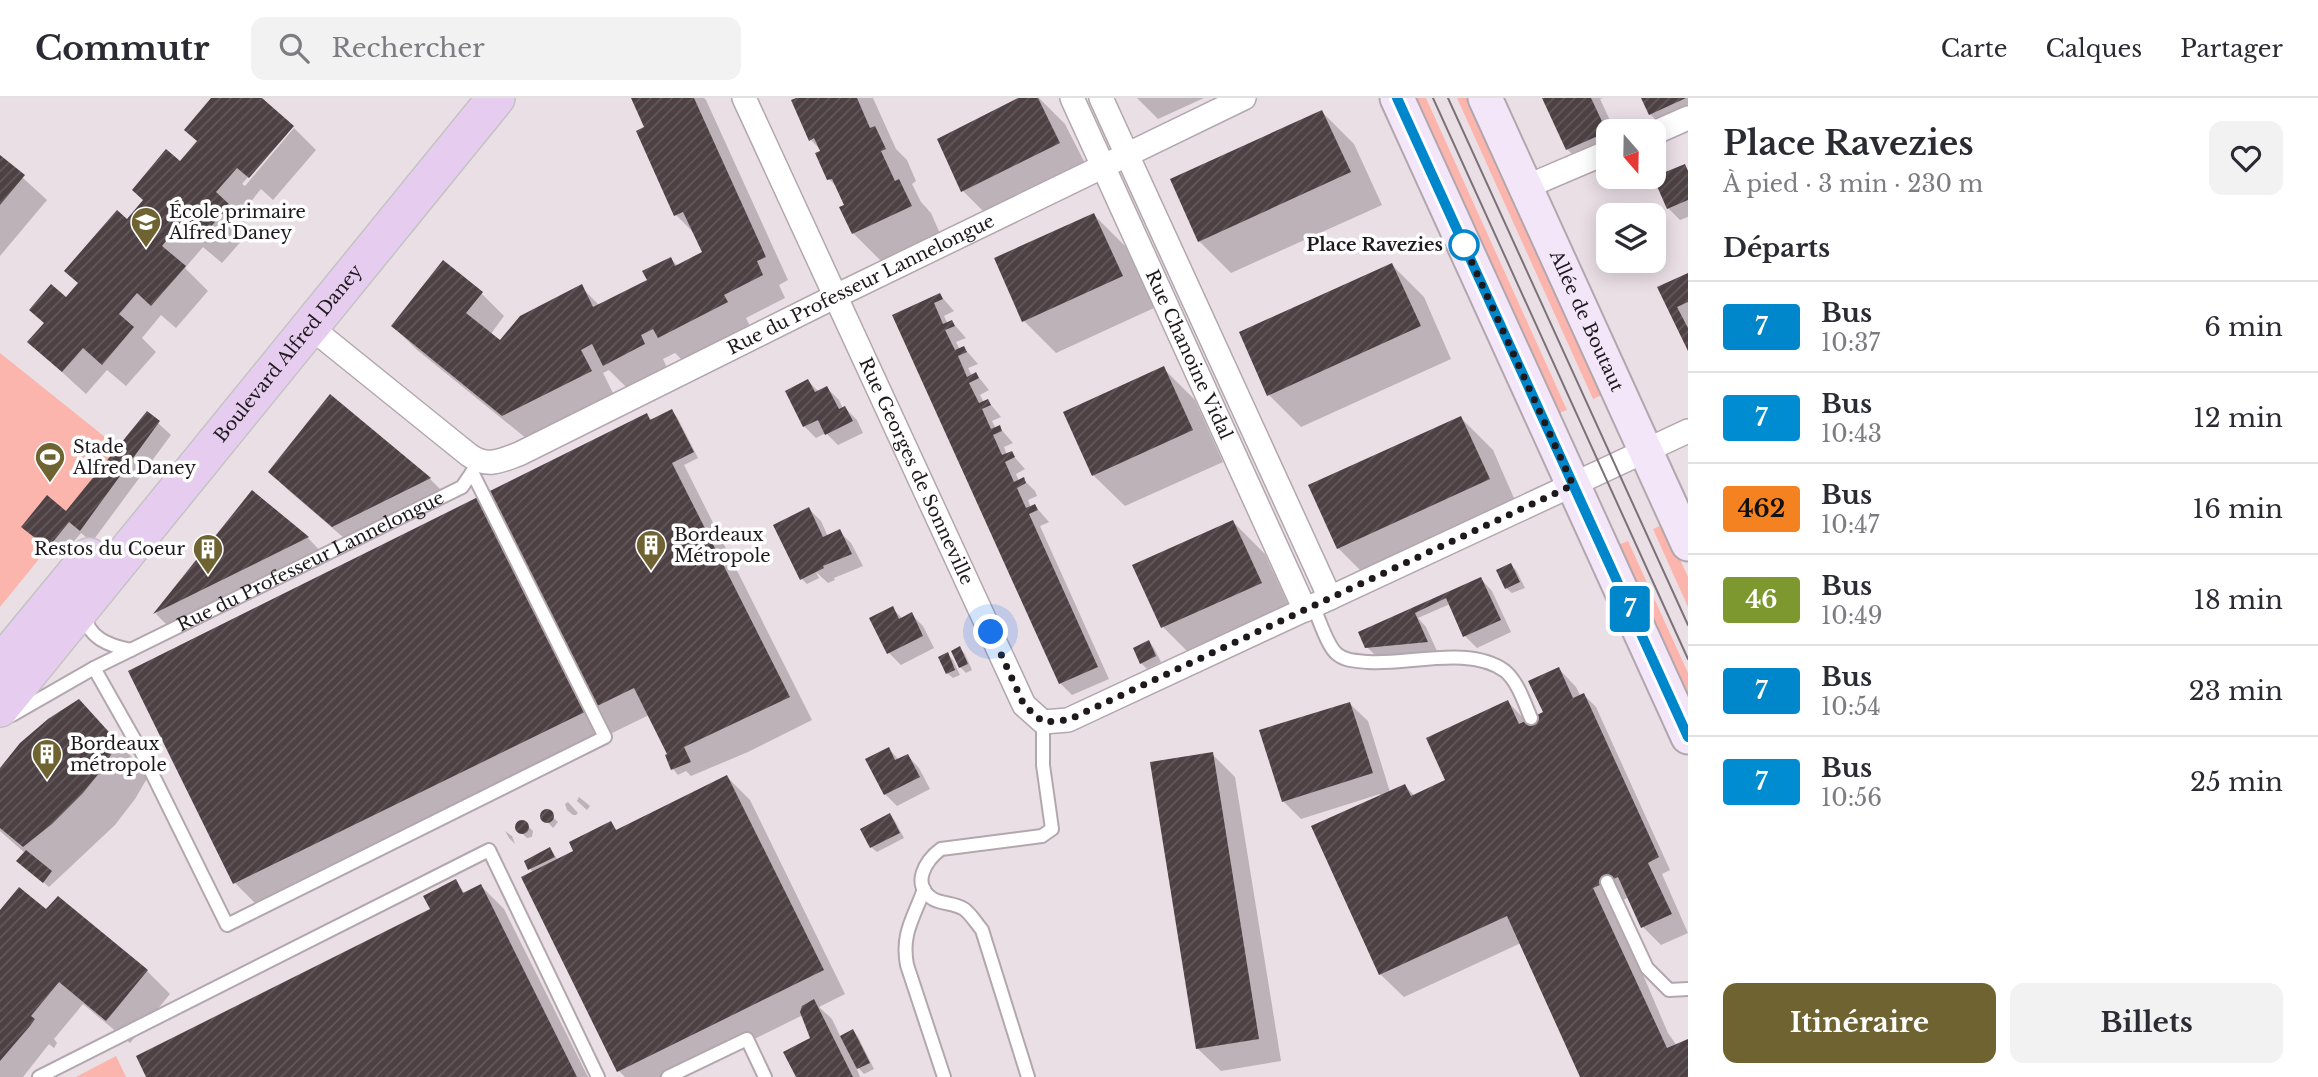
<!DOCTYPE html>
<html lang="fr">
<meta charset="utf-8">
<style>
body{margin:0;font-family:"Libre Baskerville",serif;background:#f2f2f3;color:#2b2b33;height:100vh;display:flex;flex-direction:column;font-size:26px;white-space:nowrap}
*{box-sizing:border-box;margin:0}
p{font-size:23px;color:#7c7c81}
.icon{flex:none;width:38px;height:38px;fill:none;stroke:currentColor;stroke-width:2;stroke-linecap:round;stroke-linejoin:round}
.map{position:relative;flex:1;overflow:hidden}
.side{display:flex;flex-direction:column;background:#fff;width:630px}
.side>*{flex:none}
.badge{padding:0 14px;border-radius:5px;font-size:24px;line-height:46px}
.needle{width:46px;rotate:160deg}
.tools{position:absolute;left:1596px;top:21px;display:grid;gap:14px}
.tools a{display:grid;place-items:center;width:70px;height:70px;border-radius:14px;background:#fff;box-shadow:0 4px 18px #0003;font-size:35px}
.you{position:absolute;width:35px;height:35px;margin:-18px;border:5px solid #fff;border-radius:50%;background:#1a73e8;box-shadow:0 0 0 10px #1a73e833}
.map>.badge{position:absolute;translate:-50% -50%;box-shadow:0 0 0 4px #fff}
h2{padding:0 35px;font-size:26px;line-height:63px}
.round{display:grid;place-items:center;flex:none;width:74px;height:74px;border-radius:14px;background:#f2f2f3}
.headline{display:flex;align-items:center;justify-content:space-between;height:119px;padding:0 35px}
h1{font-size:33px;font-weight:700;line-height:52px}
.cta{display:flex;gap:14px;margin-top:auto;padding:14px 35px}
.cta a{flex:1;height:80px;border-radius:14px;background:#6f6431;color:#fff;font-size:28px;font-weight:700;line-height:80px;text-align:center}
.cta a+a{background:#f2f2f3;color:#2b2b33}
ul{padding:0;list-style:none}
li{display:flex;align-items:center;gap:21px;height:91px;padding:0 35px;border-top:2px solid #e1e1e2}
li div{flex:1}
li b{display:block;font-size:26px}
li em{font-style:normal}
li .badge{min-width:77px;font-weight:700;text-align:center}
header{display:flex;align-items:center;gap:42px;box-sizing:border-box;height:98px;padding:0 35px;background:#fff;border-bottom:2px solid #e1e1e2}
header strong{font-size:33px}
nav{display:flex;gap:38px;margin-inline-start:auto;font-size:24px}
.search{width:490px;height:63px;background:#f2f2f3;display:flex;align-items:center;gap:18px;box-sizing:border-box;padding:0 24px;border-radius:14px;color:#7c7c81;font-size:26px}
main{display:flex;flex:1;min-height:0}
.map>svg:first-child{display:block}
.green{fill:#fbb5ac}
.shadow{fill:#0003}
.building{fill:url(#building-hatch)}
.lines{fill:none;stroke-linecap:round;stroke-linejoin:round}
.lane-casing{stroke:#b3a7ae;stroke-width:16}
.street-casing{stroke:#b3a7ae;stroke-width:26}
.secondary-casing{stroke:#b3a7ae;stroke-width:37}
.primary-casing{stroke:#c4c3c4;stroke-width:40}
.lane{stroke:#fff;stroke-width:12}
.street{stroke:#fff;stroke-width:23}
.secondary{stroke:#f2e6f8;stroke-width:33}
.primary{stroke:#e6cdf0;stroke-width:37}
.tram{stroke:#7a7277;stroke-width:2}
.line-casing{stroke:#fff;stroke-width:16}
.line{stroke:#0086cb;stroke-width:10}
.walk{stroke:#1e191c;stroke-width:7;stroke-dasharray:0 12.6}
.stop-dot{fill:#fff;stroke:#0086cb;stroke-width:3.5}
.labels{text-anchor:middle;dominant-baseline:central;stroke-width:7;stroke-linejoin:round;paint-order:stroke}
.poi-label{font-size:18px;fill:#1e191c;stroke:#fff;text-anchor:start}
.stop-label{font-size:18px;font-weight:bold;fill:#1e191c;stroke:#fff;text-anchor:end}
.street-label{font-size:18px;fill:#1e191c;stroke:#fff}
</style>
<header>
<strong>Commutr</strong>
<div class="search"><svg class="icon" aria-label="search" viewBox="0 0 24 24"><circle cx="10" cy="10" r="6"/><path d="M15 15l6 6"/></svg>Rechercher</div>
<nav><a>Carte</a><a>Calques</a><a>Partager</a></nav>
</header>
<main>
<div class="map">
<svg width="1688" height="979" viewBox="0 0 1688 979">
<defs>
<pattern id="building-hatch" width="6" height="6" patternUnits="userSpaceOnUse" patternTransform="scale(1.75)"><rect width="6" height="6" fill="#4d4144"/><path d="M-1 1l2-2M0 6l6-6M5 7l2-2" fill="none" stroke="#63595c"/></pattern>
</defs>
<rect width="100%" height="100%" fill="#ebdfe6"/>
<g class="green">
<path d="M1412 0H1426L1567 312 1557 316Z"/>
<path d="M1457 0H1471L1604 296 1593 301Z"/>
<path d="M0 255 125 355 0 509Z"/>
<path d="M1664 426 1688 479V509L1653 431Z"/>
<path d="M1628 443 1688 575V606L1616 448Z"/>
<path d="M116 958 126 979H76Z"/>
</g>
<g class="shadow">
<path d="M213 0H259L292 28 242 86 245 88 294 30 316 52 273 102 261 91 239 118 252 131 222 165 203 149 185 170 208 193 176 230 161 217 142 240 156 254 126 288 107 272 86 296 29 244 79 186 66 173 127 123 198 44Z"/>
<path d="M636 0H704L706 2 788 182 779 187 785 200 746 220 750 228 682 262 675 255 663 261 667 270 627 290 609 272 603 275 614 297 527 341 416 251 393 228 481 195 504 218 490 237 500 245 581 189 600 208 649 183 671 161 678 168 704 155 696 137 676 117Z"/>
<path d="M797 0H873L896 51 907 62 916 83 912 86 921 104 931 115 942 140 885 167 853 135 846 108 839 91 829 81 821 52 811 42Z"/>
<path d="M1022 0H1039L1065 26 1091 77 995 125 963 93 939 42Z"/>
<path d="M1137 0H1204L1158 21Z"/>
<path d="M1544 0H1603L1600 1 1615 33H1608V59L1585 69 1567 51Z"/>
<path d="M1643 0H1688V25L1668 34 1650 16Z"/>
<path d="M1322 14 1354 46 1382 107 1231 175 1199 143Z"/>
<path d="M0 59 47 102 0 158Z"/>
<path d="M1684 68 1688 72V119L1680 122 1668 110Z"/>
<path d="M1094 117 1126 149 1154 210 1056 255 1024 223Z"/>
<path d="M1392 167 1424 199 1451 261 1301 329 1269 297Z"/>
<path d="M1688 177V249L1660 189Z"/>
<path d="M940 197 954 213 944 218 948 226 952 224 966 240 956 244 960 252 964 250 978 266 968 270 972 278 976 276 989 292 980 297 984 305 988 303 1001 319 992 323 996 331 999 329 1013 345 1004 349 1007 357 1011 355 1025 371 1016 376 1019 383 1023 381 1035 393 1037 398 1028 402 1031 410 1035 408 1049 424 1040 428 1109 581 1072 597 1060 585 894 218Z"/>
<path d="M1163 270 1195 302 1223 364 1125 408 1093 377Z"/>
<path d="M808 283 819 294 827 290 839 302 843 311 845 310 857 322 863 335 838 347 826 335 816 340 804 328Z"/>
<path d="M330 299 430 381 447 398 351 446 288 392 270 374Z"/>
<path d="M672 314 677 319 698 360 684 367 812 622 748 654 691 678 686 673 678 677 673 671 669 657 649 617 258 808 235 785 647 317 653 323Z"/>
<path d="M147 315 171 337 92 444 81 435 60 460 23 429 67 415Z"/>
<path d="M1461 320 1493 352 1520 414 1370 482 1338 450Z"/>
<path d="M253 395 308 440 325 458 173 533 156 516Z"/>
<path d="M809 411 821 423 828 439 839 433 851 445 863 468 834 480 835 482 828 485 816 474 819 480 807 486 802 481Z"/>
<path d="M1233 424 1265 456 1293 517 1195 561 1163 529Z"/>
<path d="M1511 467 1516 472 1525 490 1512 495 1506 490Z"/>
<path d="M1481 481 1492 493 1511 534 1477 550 1465 538 1450 506 1418 520 1426 529 1438 555 1379 561 1367 549 1361 535Z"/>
<path d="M892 510 903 521 911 516 923 528 934 550 901 567 889 555Z"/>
<path d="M1149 544 1154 550 1161 564 1147 571 1141 565 1135 551Z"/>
<path d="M960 551 965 556 972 572 966 575 960 569Z"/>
<path d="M947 556 953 562 960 577 953 580 947 575Z"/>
<path d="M1559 571 1576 589 1581 599 1584 597 1596 609 1670 772 1662 776 1688 835 1661 847 1643 829 1629 799 1613 807 1668 935 1677 948 1688 943V979H1582L1521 845 1404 899 1380 876V696L1301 721 1284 704 1262 634 1350 606 1368 623 1390 694 1405 688 1415 698 1447 683 1508 604 1527 624 1545 615Z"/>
<path d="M79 604 149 677 135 701 115 727 49 789 24 768 25 755 0 733V674Z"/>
<path d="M889 651 899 662 908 658 919 670 930 691 897 708 885 696Z"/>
<path d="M1212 656 1235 679 1281 963 1221 973 1197 950Z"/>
<path d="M727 679 750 702 845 896 819 909 832 921 841 940 853 933 858 939 874 971 864 976 855 966 860 979H797L813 940 803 917 677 979H625L619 973 533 775 526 763 550 751 558 762 576 754 611 726 617 733Z"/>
<path d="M579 699 590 708 587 712 577 703Z"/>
<path d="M568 704 578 715 576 717H573L567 712 565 706Z"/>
<path d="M546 713 558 724 553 730 542 718Z"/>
<path d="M890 717 895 723 904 740 877 754 871 749Z"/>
<path d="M519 724H524L533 733 532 739 527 740 517 731Z"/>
<path d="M505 733 512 738 515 746 509 740Z"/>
<path d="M456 783 465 796 481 788 504 811 588 979H148L433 812Z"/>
<path d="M46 813 147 873 170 896 130 945 83 906 54 941 57 945 54 950 49 946 23 979H0V815Z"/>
</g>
<g class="building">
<path d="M211 0H262L294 28 249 80 237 70 216 94 230 107 198 143 179 127 162 148 186 168 151 208 137 195 119 216 134 229 102 267 83 250 62 274 27 244 44 225 29 212 51 186 66 199 78 185 64 173 117 112 127 121 143 102 132 92 166 51 180 63 197 43 184 32Z"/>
<path d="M631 0H694L766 159 757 163 763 177 724 197 728 204 658 240 653 231 641 237 645 246 603 268 592 246 581 252 592 273 502 318 391 228 443 162 483 194 466 215 500 242 520 218 582 186 593 209 647 182 642 173 671 159 675 168 702 154 683 114 674 118 636 33 644 29Z"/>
<path d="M796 0H857L870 30 875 28 886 51 881 53 895 83 899 81 912 108 852 136 839 109 844 107 832 81 827 82 815 55 820 53 814 40 809 43 791 2Z"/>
<path d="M1018 0H1038L1060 45 961 94 937 41Z"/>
<path d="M1542 0H1591L1607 34 1566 52Z"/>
<path d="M1641 0H1686L1649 17Z"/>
<path d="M1322 12 1351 74 1198 144 1170 81Z"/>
<path d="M0 57 25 77 0 107Z"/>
<path d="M1685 66 1688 73V102L1667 111 1653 79Z"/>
<path d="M1094 115 1123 178 1022 224 994 160Z"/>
<path d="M1392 165 1421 228 1267 298 1239 234Z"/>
<path d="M1688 175V204L1677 209 1688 230V253L1657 189Z"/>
<path d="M940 195 943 201 934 205 943 226 952 222 955 228 945 232 955 252 964 248 967 254 958 258 967 279 976 274 979 280 969 285 979 305 988 301 991 307 982 311 991 331 1000 327 1002 333 993 337 1002 357 1012 353 1015 359 1005 364 1014 384 1024 379 1026 385 1017 390 1026 410 1035 406 1038 412 1029 416 1098 569 1059 586 892 217Z"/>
<path d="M1164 268 1193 332 1092 378 1063 314Z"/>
<path d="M808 281 815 294 827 288 839 311 845 308 853 323 825 337 818 322 803 329 785 293Z"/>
<path d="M330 296 431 380 332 429 268 374Z"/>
<path d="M672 311 694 354 672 365 790 599 684 649 691 664 671 672 665 657 667 656 634 590 233 786 128 573 647 315 650 322Z"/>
<path d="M147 313 160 323 80 433 69 424 48 450 21 429 47 397 66 413Z"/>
<path d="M1461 318 1490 381 1337 451 1308 387Z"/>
<path d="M252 392 309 439 153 516Z"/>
<path d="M809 409 823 439 840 431 852 456 823 468 824 470 800 482 773 427Z"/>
<path d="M1233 422 1262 485 1161 530 1132 467Z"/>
<path d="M1511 465 1520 484 1505 491 1496 472Z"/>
<path d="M1481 479 1501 522 1463 539 1446 500 1415 515 1428 544 1365 550 1358 534Z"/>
<path d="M893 508 899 521 912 514 923 538 887 556 869 520Z"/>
<path d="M1149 542 1156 558 1140 566 1133 550Z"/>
<path d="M960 548 968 566 959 570 951 553Z"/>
<path d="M948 554 955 572 946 576 938 559Z"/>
<path d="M1559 569 1573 600 1584 595 1659 759 1648 765 1672 816 1641 830 1618 779 1593 790 1667 950 1688 941V979H1580L1507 818 1379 877 1311 728 1405 686 1411 698 1445 682 1426 640 1508 602 1519 626 1543 614 1528 583Z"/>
<path d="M79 601 118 644 104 669 83 695 52 726 23 749 0 730V670L20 645 48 621Z"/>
<path d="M1350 604 1373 675 1282 704 1259 632Z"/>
<path d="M889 649 895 662 908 656 920 679 884 697 865 661Z"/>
<path d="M1213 654 1259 941 1196 951 1150 664Z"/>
<path d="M727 677 824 872 617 974 521 779 573 753 569 744 611 723 616 732Z"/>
<circle cx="547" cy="718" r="7"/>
<path d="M890 715 900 735 870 750 860 731Z"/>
<circle cx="522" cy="729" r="7"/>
<path d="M550 749 555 759 528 772 524 763Z"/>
<path d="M26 752 52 773 43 785 16 763Z"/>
<path d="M456 781 463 795 481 786 577 979H146L136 958 430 811 423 798Z"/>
<path d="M19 789 46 811 58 798 148 872 106 923 59 884 31 918 35 921 30 928 0 963V812Z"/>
<path d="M814 901 853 979H796L783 954 810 940 800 914 802 908Z"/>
<path d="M853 931 870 965 857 971 840 938Z"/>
</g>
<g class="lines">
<g class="lane-casing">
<g id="lane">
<path d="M1313 508C1319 520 1327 548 1337 556 1345 563 1357 563 1368 564 1408 567 1470 547 1505 573 1518 584 1524 604 1531 620"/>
<path d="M85 514C86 540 110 548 131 552"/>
<path d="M94 570 141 653 227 827 605 639 472 374"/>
<path id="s1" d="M12 617 94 570 462 389 475 370"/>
<path d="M1607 784 1647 870 1669 892 1688 891"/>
<path d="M924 791C914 820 901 835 907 867L944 979"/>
<path d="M39 979 489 752 598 979"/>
<path d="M668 979 747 941 765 979"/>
<path d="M1028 979 982 832C976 825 971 816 964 811 954 805 942 806 933 801 910 787 926 762 941 751L1042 738 1052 731 1043 667V624"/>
</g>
</g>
<g class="street-casing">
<g id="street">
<path id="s2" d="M744 0 1024 607 1043 624 1068 622 1688 333"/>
<path id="s3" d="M1072 0 1305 512"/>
<path d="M1101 0 1330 500"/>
<path d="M1654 35 1688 20"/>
<path d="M1526 89 1608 54"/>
<path id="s4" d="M309 228 469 357C487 370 500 363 519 356L836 198 1244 0"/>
</g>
</g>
<g class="secondary-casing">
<g id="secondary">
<path d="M1397 0 1688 639"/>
<path id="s5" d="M1485 0 1688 446"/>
</g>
</g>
<g class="primary-casing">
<g id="primary">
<path d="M0 567 89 459"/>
<path id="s6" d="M0 610 496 0"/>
</g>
</g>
<use href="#lane" class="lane"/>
<use href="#street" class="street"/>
<use href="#secondary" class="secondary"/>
<use href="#primary" class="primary"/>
<g class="tram">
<path d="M1433 0 1688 561"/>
<path d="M1448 0 1688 527"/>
</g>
</g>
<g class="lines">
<g class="line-casing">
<path id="line" d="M1397 0 1688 639"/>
</g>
<use href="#line" class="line"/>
<path class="walk" d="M991 534 1024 607 1043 624 1068 622 1573 387 1464 147"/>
</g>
<defs>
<g id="school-pin" transform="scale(1.575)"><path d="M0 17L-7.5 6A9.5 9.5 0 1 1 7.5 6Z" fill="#6f6431" stroke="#fff"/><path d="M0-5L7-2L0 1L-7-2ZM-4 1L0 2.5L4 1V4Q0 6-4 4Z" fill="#fff"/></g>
<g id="stadium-pin" transform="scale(1.575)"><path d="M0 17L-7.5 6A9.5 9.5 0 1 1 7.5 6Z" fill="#6f6431" stroke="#fff"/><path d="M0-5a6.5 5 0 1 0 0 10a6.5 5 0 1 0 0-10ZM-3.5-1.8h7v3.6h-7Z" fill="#fff"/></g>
<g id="building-pin" transform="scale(1.575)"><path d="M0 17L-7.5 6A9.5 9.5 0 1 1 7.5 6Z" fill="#6f6431" stroke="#fff"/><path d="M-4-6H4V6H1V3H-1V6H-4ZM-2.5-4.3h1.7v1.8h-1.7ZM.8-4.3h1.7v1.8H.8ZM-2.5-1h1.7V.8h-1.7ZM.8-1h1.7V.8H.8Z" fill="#fff"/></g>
</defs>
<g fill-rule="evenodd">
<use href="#school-pin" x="146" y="124"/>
<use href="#stadium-pin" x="50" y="359"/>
<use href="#building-pin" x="651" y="447"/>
<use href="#building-pin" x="208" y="451"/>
<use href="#building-pin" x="47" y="656"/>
</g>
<circle class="stop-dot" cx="1464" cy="147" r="14"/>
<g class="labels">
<g class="poi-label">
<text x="169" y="114">École primaire<tspan x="169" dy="21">Alfred Daney</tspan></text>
<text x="73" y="349">Stade<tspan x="73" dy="21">Alfred Daney</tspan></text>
<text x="674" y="437">Bordeaux<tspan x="674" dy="21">Métropole</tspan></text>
<text x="185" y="451" text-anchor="end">Restos du Coeur</text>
<text x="70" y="646">Bordeaux<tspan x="70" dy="21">métropole</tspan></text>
</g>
<g class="stop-label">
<text x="1443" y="147">Place Ravezies</text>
</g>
<g class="street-label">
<text stroke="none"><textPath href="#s4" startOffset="640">Rue du Professeur Lannelongue</textPath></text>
<text stroke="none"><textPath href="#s5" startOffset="245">Allée de Boutaut</textPath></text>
<text stroke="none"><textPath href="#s6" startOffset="457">Boulevard Alfred Daney</textPath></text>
<text stroke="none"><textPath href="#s3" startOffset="282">Rue Chanoine Vidal</textPath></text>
<text stroke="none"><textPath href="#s2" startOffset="411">Rue Georges de Sonneville</textPath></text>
<text stroke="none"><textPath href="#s1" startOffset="336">Rue du Professeur Lannelongue</textPath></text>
</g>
</g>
</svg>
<div class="tools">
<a><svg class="needle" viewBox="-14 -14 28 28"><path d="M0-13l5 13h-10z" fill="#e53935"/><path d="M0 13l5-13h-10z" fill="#7c7c81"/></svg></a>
<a><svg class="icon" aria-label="layers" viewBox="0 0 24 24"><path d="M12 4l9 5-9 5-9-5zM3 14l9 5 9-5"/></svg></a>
</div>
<div class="you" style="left:991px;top:534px"></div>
<b class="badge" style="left:1630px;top:511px;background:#0086cb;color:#fff">7</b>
</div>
<section class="side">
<div class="headline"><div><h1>Place Ravezies</h1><p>À pied · 3 min · 230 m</p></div><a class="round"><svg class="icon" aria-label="heart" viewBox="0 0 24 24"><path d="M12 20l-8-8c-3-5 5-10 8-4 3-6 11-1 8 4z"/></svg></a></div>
<h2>Départs</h2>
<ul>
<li><span class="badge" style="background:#0086cb;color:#fff">7</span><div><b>Bus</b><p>10:37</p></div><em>6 min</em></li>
<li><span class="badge" style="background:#008cd0;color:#fff">7</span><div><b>Bus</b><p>10:43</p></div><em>12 min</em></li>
<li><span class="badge" style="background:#f58220;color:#111">462</span><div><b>Bus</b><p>10:47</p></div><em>16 min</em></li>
<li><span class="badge" style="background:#7c982e;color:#fff">46</span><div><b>Bus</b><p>10:49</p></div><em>18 min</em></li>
<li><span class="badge" style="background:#0086cb;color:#fff">7</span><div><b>Bus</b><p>10:54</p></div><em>23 min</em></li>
<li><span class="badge" style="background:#008cd0;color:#fff">7</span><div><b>Bus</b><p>10:56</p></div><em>25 min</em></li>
</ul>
<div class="cta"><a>Itinéraire</a><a>Billets</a></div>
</section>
</main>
